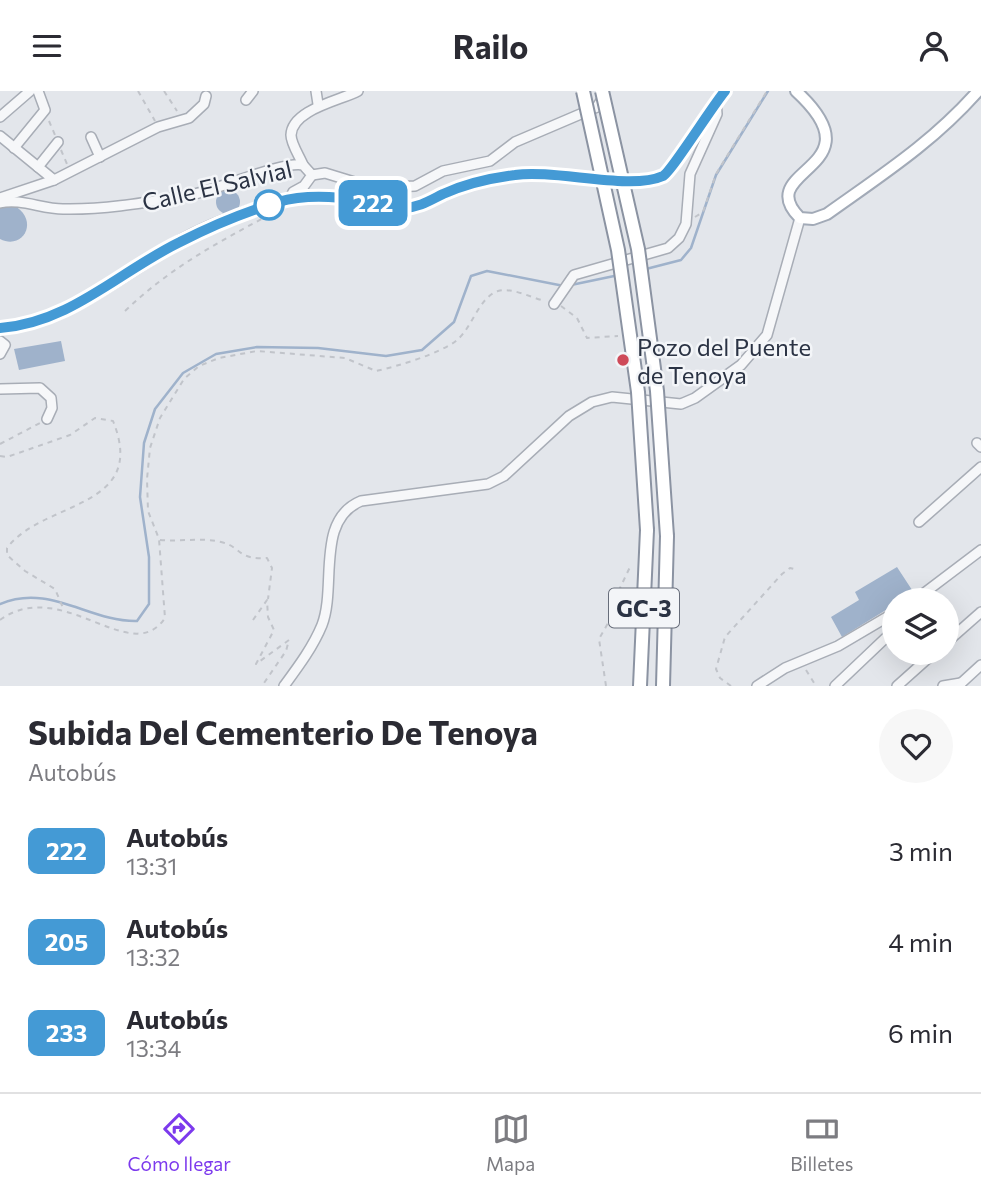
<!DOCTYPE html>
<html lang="es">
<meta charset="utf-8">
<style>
body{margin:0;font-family:Commissioner,sans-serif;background:#f7f7f7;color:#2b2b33;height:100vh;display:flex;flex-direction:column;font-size:26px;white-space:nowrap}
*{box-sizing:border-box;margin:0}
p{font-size:23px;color:#7c7c81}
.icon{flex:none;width:38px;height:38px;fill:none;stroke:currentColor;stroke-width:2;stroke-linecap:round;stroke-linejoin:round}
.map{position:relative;height:595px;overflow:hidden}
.side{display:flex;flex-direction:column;background:#fff;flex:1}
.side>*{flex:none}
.badge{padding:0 14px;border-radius:10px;font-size:24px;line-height:46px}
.tools{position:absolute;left:882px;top:497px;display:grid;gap:14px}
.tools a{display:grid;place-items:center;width:77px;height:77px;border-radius:50%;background:#fff;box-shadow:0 7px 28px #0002;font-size:35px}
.map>.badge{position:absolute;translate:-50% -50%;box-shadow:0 0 0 4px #fff}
.round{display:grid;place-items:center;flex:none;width:74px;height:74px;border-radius:37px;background:#f7f7f7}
.headline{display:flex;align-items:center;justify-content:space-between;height:119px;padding:0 28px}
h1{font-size:33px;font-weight:700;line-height:52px}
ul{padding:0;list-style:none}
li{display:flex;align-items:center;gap:21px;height:91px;padding:0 28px}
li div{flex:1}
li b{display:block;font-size:26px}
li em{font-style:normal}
li .badge{min-width:77px;font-weight:700;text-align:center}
header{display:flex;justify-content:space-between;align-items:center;height:91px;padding:0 28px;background:#fff;font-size:32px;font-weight:700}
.tabs{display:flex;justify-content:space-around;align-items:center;height:98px;border-top:2px solid #e1e1e2;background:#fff;font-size:19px;color:#7c7c81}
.tabs a{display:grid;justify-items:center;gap:4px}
.tabs .on{color:#7c3aed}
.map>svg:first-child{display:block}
.water{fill:#9fb2cb}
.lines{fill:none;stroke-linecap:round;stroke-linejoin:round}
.stream{stroke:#9fb2cb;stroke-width:2.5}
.minor-casing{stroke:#a8adb6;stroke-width:12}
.major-casing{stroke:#a2aab7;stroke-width:14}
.highway-casing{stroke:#8b93a2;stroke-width:16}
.path{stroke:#c1c4ca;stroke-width:2;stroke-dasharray:5 5;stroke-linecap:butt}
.minor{stroke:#f6f7f9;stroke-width:9}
.major{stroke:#fff;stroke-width:10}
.highway{stroke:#fff;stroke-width:12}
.highway-bridge-casing{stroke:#8b93a2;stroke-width:16;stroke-linecap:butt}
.highway-bridge{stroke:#fff;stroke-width:12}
.line-casing{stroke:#fff;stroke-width:16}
.line{stroke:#449ad5;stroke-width:10}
.stop-dot{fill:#fff;stroke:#449ad5;stroke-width:3.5}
.poi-dot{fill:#ce4a59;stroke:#f3f5f8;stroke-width:2.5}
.labels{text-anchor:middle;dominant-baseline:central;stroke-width:5;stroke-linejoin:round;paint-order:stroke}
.shield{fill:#f3f5f8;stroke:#676d7a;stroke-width:2}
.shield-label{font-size:23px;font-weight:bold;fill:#2b3344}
.street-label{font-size:24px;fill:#2b3344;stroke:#f3f5f8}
.poi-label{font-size:24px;fill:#2b3344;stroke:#f3f5f8;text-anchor:start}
</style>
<header><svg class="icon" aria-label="menu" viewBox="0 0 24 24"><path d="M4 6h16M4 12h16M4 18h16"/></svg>Railo<svg class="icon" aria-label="person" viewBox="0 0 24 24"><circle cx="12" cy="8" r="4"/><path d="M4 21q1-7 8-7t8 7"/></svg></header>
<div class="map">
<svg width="981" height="595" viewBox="0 0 981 595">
<rect width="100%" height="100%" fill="#e3e6eb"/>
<g class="water">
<circle cx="228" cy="111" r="12"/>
<path d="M13 114C40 128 24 160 0 148V117Z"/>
<path d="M61 250 65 270 19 279 14 258Z"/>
<path d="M897 476 914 502 902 509H894V514L842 546 831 526 859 509 855 501Z"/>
</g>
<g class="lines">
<g class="stream">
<path d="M646 178 681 169 691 157 716 84 768 0"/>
<path d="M571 194 619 184"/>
<path d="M0 513C50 492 89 531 137 530L149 513V466L140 406 144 352 155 318 183 282 216 263 257 256 318 257 386 265 422 259 454 231 471 185 487 180 564 195"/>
</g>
<g class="minor-casing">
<g id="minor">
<path d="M316 0 318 13"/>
<path d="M246 9 253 0"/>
<path d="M0 26 30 0"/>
<path d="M0 45 54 89"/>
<path d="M91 46 100 66"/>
<path d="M14 57 45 19 38 0"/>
<path d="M303 74C300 66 291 53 291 44 292 18 342 9 358 0"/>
<path d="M38 76 58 51"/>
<path d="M312 84 325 82 374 97 415 95 443 80 490 70 515 51 597 16 604 5"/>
<path d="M0 107 54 89 158 36 189 27 204 13 206 5"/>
<path d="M0 112C20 107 42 118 63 118 106 119 148 111 190 104 218 99 281 70 303 74L312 84 304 95 293 101 290 108"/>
<path d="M554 213 574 184 668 157 679 147 686 133 690 83 717 23 716 10"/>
<path d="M0 250 5 254 0 263"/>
<path d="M0 298 40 297 51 307 52 317 47 328"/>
<path d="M977 352 981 356"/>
<path d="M919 431 981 376"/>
<path d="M915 509 981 459"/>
<path d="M947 551 981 521"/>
<path d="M284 595C298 576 313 556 322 534 337 495 315 429 361 410L488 393 504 385 569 325 592 311 612 306 681 313 695 307 741 274 767 244 800 127"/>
<path d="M757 595 785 577 838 555 894 522"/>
<path d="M835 595 894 539"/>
<path d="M897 595 934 562"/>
<path d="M943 595 961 592"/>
<path d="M958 595 981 574"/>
</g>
</g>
<g class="major-casing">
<g id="major">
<path d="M796 0C882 79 750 77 800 127L813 128 827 123C883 83 933 51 978 0"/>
<path d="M0 237C66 232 120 185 175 153 206 135 244 121 278 111 306 103 335 105 363 110 376 113 390 118 404 117 420 116 429 110 443 103 465 93 491 87 515 84 556 78 630 100 663 85 671 81 712 15 725 0"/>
</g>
</g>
<g class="highway-casing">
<g id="highway">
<path d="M640 595 647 439"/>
<path d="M663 595 667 445"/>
</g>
</g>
<g class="path">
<path d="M138 0 155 30"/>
<path d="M164 0 177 20"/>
<path d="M49 30 55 44"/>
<path d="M61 59 67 73"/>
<path d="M695 126 703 121 716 83 767 0"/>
<path d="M561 215 577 227 587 247 618 245"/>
<path d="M125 220C170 177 215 153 269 124"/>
<path d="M0 353 40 332"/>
<path d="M0 365 7 366 70 344 95 327 113 330C149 419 43 409 7 457V464L25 480 55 498 63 517"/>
<path d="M160 449C181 451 201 446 221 451 242 456 237 469 267 467L272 477 268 508"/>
<path d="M0 529C62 484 131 578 165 527L159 448 148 420 147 388 150 357 160 327 184 288 199 275 219 267 257 260 345 267 376 280C395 276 442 262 457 249 472 237 479 206 498 200 512 196 532 207 545 210"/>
<path d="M253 529 267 509 268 526 274 539 256 573 289 549 286 560 262 595"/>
<path d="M806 579 816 595"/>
<path d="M606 595 599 548 616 518 620 497 630 476"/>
<path d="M731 595 720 587 716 578 725 546 782 483 790 477 798 479"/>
</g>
<use href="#minor" class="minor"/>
<use href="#major" class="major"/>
<use href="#highway" class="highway"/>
<g class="highway-bridge-casing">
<g id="highway-bridge">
<path d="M583 0 618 159 638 301 647 439"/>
<path d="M602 0 638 158 657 300 667 445"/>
</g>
</g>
<use href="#highway-bridge" class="highway-bridge"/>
</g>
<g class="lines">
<g class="line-casing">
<path id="line" d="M0 237C70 232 120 180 180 151 211 135 245 121 278 111 306 103 335 105 362 110 376 113 390 118 404 117 420 116 429 110 443 103 465 93 491 87 515 84 555 78 630 100 663 85 671 81 713 14 725 0"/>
</g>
<use href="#line" class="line"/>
</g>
<circle class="stop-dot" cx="269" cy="114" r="14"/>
<circle class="poi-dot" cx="623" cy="269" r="7"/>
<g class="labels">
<rect class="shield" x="609" y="497.5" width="70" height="39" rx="5"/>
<g class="shield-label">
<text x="644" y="517">GC-3</text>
</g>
<g class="street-label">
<text transform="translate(217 94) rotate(-13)">Calle El Salvial</text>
</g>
<g class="poi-label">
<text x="637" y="255">Pozo del Puente<tspan x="637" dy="28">de Tenoya</tspan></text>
</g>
</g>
</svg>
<div class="tools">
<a><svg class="icon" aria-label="layers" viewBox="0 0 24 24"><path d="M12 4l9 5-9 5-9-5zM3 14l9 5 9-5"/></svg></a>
</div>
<b class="badge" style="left:373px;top:112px;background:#449ad5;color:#fff">222</b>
</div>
<section class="side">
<div class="headline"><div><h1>Subida Del Cementerio De Tenoya</h1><p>Autobús</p></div><a class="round"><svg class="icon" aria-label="heart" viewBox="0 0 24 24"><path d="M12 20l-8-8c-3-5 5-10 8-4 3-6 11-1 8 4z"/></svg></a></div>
<ul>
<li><span class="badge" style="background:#449ad5;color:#fff">222</span><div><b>Autobús</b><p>13:31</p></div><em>3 min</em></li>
<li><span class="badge" style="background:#449ad5;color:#fff">205</span><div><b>Autobús</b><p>13:32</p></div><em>4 min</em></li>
<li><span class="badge" style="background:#449ad5;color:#fff">233</span><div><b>Autobús</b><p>13:34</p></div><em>6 min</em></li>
</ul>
</section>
<nav class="tabs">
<a class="on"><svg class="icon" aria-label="directions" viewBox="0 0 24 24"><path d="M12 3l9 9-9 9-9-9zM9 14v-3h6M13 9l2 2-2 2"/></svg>Cómo llegar</a>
<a><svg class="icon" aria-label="map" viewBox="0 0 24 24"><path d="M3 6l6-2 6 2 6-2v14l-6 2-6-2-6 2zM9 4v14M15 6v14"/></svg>Mapa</a>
<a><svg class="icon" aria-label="tickets" viewBox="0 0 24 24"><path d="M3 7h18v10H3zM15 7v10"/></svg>Billetes</a>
</nav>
